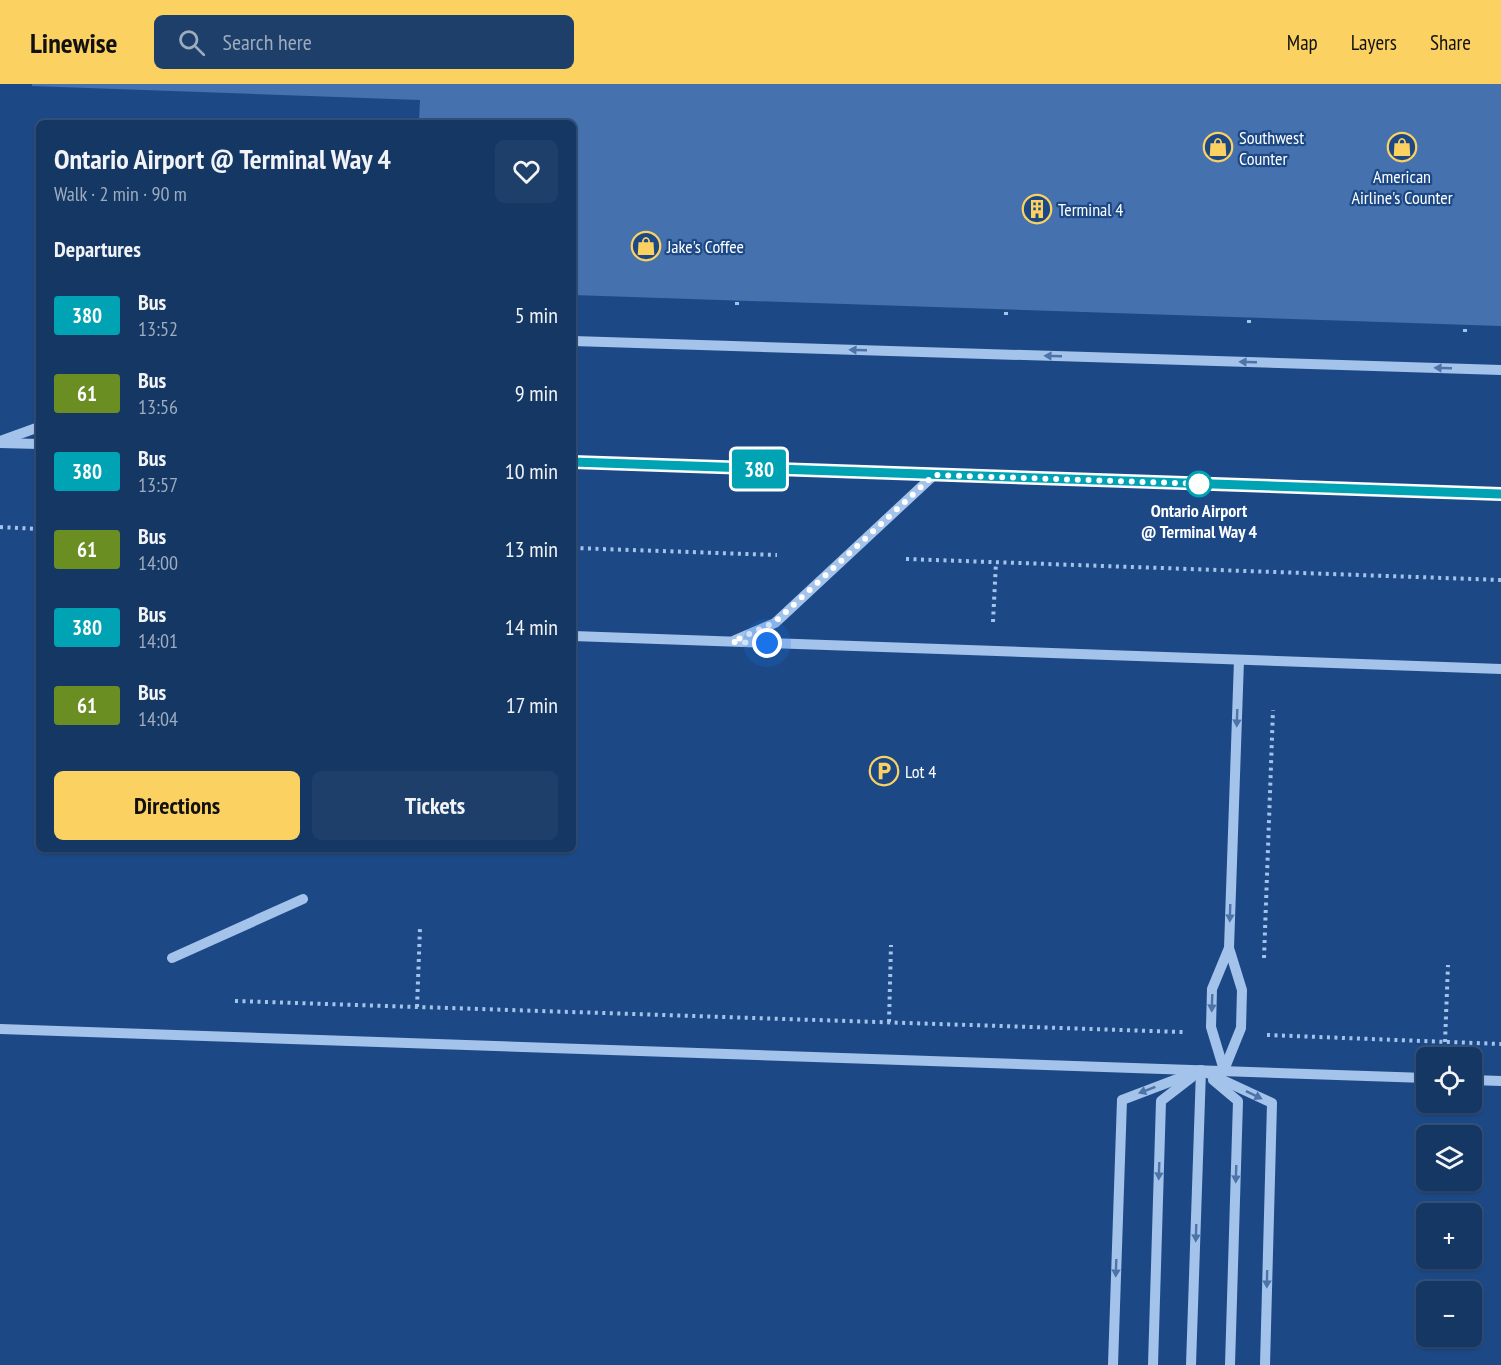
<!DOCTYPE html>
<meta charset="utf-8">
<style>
body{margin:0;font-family:"PT Sans Narrow",sans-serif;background:#1e3f6a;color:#f1f3f6;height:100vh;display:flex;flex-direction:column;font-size:22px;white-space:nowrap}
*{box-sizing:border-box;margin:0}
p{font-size:20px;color:#9dacbf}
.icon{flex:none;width:33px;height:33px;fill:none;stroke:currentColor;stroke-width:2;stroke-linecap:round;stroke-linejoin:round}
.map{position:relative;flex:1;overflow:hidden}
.panel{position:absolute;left:36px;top:36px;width:540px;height:732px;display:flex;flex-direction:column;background:#153764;border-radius:9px;box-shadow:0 2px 4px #0004,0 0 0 2px #345178}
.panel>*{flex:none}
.badge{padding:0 12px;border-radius:4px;font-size:21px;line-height:39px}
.fabs{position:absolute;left:1416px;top:963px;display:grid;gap:12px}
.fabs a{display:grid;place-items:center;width:66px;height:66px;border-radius:9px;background:#153764;box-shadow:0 2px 4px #0004,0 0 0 2px #345178;font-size:30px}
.you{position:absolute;width:30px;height:30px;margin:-15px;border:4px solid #fff;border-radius:50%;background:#1a73e8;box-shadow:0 0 0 9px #1a73e833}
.map>.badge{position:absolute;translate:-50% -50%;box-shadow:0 0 0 3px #fff}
h2{padding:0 18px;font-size:22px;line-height:54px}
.round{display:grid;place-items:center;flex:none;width:63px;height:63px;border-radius:9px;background:#1e3f6a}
.head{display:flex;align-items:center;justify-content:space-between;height:102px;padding:0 18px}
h1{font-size:28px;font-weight:600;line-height:45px}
.button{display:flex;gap:12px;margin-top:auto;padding:12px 18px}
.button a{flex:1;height:69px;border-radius:9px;background:#fbd162;color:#111;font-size:24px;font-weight:600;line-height:69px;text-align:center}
.button a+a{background:#1e3f6a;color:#f1f3f6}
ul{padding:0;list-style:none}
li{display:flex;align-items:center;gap:18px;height:78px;padding:0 18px}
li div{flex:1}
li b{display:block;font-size:22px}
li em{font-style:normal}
li .badge{min-width:66px;font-weight:700;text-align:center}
header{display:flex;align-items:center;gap:36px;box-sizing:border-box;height:84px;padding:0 30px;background:#fbd162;color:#111}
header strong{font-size:28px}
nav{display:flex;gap:33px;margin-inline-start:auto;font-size:21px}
.search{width:420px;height:54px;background:#1e3f6a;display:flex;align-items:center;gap:15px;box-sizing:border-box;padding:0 21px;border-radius:9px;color:#9dacbf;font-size:22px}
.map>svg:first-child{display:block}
.building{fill:#4572af}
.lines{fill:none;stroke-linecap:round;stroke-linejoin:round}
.path{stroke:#a4c3eb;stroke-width:4;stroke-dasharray:3 4.5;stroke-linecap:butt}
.minor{stroke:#a4c3eb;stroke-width:10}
.oneway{fill:#4c74a9}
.line-casing{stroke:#fff;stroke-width:14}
.line{stroke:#00a3b4;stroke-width:9}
.walk{stroke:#fff;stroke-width:6;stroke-dasharray:0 10.8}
.stop-dot{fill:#fff;stroke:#00a3b4;stroke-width:3}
.labels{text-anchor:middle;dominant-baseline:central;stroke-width:4.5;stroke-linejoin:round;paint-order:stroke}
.poi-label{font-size:18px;fill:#fff;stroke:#1c4986;text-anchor:start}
.stop-label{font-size:18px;font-weight:bold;fill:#fff;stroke:#1c4986}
</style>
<header>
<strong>Linewise</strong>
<div class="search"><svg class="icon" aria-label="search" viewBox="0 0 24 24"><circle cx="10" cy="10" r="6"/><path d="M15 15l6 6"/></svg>Search here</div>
<nav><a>Map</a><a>Layers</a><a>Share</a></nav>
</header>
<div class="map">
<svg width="1501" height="1281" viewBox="0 0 1501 1281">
<rect width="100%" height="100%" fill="#1c4986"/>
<path class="building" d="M32 0H1501V242L573 211V39H419L420 16 32 2Z"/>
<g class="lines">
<g class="path">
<path d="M737 221V216"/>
<path d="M1006 231V226"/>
<path d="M1249 239V233"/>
<path d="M1465 248V241"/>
<path d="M0 443 39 445"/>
<path d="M573 464 777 471"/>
<path d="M906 475 1501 496"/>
<path d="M993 538 996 478"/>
<path d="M1264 874 1273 626"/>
<path d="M235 917 1183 948"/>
<path d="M417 923 420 844"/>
<path d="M889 938 891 861"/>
<path d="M1267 951 1501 960"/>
<path d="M1445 958 1448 881"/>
</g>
<g class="minor">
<path d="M573 257 1501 286"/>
<path d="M0 357 39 343"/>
<path d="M0 359 39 360"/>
<path d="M573 378 1501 410"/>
<path d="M573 552 1501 585"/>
<path d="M735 556 775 539 934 391"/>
<path d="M172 874 303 815"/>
<path d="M0 945 1426 994"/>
<path d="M1224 986 1241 944 1242 906 1229 864 1239 576"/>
<path d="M1224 986 1211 943 1212 905 1229 864"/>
<path d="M1213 996 1238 1017 1230 1281"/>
<path d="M1472 996 1501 997"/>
<path d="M1113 1281 1122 1016 1201 986 1272 1019 1265 1281"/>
<path d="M1153 1281 1161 1017 1192 993"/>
<path d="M1191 1281 1201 986"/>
</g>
</g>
<defs><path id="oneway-solid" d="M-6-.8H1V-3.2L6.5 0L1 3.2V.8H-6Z" transform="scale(1.5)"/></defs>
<g class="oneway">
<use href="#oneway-solid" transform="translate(858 266) rotate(-178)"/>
<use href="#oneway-solid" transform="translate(1053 272) rotate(-178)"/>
<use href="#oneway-solid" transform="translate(1248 278) rotate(-178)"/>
<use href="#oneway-solid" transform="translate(1443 284) rotate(-178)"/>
<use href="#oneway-solid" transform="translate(1237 634) rotate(92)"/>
<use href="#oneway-solid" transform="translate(1230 829) rotate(92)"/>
<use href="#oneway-solid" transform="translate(1212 919) rotate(92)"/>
<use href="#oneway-solid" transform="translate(1147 1006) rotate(159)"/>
<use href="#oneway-solid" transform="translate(1254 1011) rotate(26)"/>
<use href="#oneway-solid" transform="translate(1159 1087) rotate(92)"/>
<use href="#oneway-solid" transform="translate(1236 1090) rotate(92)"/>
<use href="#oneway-solid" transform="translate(1196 1149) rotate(92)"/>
<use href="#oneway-solid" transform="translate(1116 1184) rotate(92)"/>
<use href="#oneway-solid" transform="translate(1267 1195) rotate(91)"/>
</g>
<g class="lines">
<g class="line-casing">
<path id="line" d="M573 378 1501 410"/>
</g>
<use href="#line" class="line"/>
<path class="walk" d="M767 559 732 558 775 538 934 391 1206 400H1199"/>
</g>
<defs>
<g id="shop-ring" transform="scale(1.5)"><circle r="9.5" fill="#1c4986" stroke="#fbd162" stroke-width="1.5"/><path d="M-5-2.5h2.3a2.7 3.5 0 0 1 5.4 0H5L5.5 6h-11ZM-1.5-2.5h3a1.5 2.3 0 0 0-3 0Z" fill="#fbd162"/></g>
<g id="building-ring" transform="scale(1.5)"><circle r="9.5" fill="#1c4986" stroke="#fbd162" stroke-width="1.5"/><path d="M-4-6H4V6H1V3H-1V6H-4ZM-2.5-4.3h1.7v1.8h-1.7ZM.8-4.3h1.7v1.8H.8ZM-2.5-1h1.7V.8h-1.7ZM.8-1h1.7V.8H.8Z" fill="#fbd162"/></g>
<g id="parking-ring" transform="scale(1.5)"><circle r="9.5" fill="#1c4986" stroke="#fbd162" stroke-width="1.5"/><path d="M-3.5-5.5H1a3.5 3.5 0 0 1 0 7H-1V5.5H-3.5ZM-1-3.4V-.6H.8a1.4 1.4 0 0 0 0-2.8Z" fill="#fbd162"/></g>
</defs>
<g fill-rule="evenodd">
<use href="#shop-ring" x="1218" y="63"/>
<use href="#shop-ring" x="1402" y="63"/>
<use href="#building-ring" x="1037" y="125"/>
<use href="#shop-ring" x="646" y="162"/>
<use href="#parking-ring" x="884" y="687"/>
</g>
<circle class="stop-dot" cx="1199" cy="400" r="12"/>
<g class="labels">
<g class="poi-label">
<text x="1239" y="53">Southwest<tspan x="1239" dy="21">Counter</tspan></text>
<text x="1402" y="92" text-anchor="middle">American<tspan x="1402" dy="21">Airline's Counter</tspan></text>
<text x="1058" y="125">Terminal 4</text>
<text x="667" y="162">Jake's Coffee</text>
<text x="905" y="687">Lot 4</text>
</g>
<g class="stop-label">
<text x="1199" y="426">Ontario Airport<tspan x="1199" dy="21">@ Terminal Way 4</tspan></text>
</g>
</g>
</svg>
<div class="fabs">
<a><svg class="icon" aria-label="locate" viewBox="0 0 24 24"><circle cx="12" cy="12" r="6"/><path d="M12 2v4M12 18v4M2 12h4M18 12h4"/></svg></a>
<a><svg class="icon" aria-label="layers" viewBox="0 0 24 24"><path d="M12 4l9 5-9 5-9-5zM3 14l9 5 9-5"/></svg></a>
<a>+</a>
<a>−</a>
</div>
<div class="you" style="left:767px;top:559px"></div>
<b class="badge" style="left:759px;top:385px;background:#00a3b4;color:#fff">380</b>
<section class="panel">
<div class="head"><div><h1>Ontario Airport @ Terminal Way 4</h1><p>Walk · 2 min · 90 m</p></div><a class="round"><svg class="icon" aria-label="heart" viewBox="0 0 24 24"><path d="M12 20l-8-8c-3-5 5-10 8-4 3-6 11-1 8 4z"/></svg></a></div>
<h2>Departures</h2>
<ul>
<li><span class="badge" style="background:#00a3b4;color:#fff">380</span><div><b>Bus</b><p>13:52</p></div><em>5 min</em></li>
<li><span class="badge" style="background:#6b8e23;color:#fff">61</span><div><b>Bus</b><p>13:56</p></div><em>9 min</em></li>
<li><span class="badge" style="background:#00a3b4;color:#fff">380</span><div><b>Bus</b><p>13:57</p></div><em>10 min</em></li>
<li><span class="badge" style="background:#6b8e23;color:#fff">61</span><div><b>Bus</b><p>14:00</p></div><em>13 min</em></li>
<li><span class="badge" style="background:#00a3b4;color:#fff">380</span><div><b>Bus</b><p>14:01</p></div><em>14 min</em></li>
<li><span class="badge" style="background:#6b8e23;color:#fff">61</span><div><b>Bus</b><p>14:04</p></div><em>17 min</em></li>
</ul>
<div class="button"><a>Directions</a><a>Tickets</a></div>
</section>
</div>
